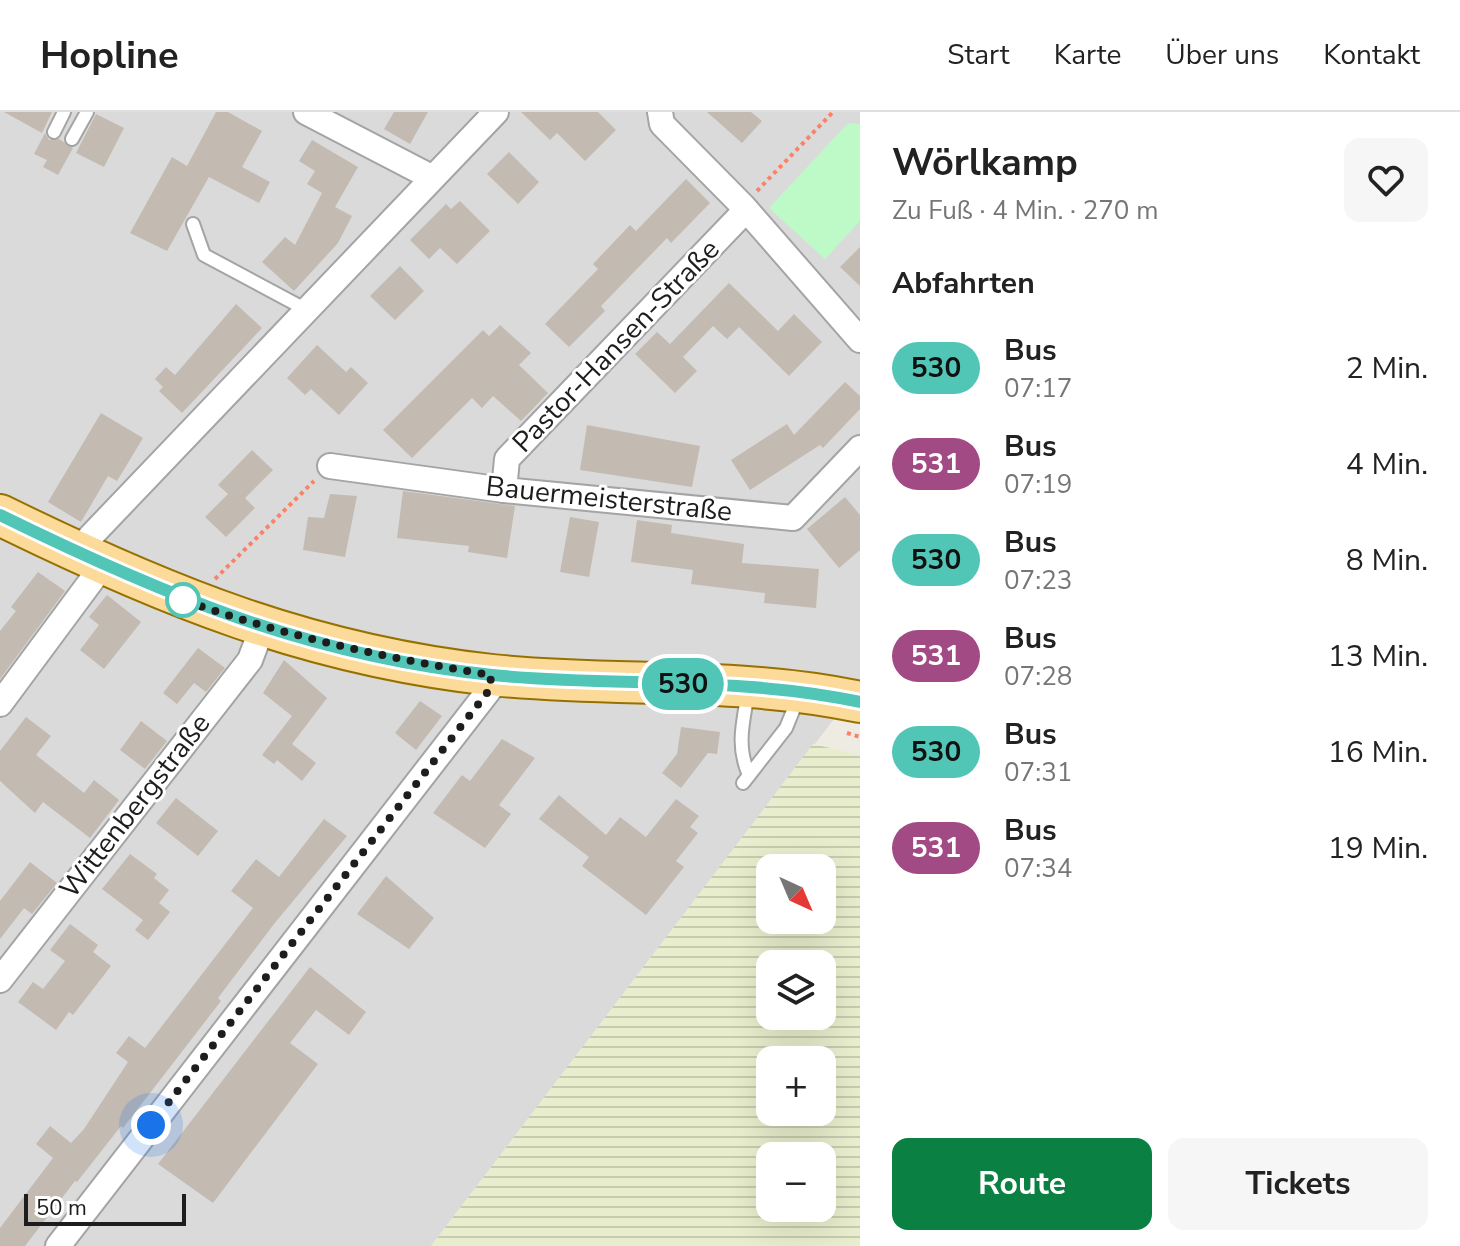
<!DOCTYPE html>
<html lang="de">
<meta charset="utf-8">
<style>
body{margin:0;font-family:"Nunito Sans",sans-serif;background:#f6f6f6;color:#222;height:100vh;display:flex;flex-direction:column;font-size:30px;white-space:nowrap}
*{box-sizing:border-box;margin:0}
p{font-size:26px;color:#767676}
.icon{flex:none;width:44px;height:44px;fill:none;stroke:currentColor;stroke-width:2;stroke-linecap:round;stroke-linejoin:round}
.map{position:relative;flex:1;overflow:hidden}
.drawer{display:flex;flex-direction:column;background:#fff;width:600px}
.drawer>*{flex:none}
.badge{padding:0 16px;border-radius:26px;font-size:28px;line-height:52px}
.needle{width:52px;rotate:136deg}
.controls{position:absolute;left:756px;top:742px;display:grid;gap:16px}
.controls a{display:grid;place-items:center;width:80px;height:80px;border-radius:16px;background:#fff;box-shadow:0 8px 32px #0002;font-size:40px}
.scale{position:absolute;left:24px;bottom:20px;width:162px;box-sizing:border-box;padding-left:8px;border:4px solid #1d1d1d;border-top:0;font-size:22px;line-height:28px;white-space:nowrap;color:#1d1d1d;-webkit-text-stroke:6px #fff;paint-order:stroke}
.you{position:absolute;width:40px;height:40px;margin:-20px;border:6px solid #fff;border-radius:50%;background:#1a73e8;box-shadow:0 0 0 12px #1a73e833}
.map>.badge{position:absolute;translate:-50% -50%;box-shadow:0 0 0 4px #fff}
h2{padding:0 32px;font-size:30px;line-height:72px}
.round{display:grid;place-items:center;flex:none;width:84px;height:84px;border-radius:16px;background:#f6f6f6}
.overview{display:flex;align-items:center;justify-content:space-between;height:136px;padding:0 32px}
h1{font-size:38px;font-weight:700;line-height:60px}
.button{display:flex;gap:16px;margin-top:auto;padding:16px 32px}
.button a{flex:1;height:92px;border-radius:16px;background:#0b8043;color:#fff;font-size:32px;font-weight:700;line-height:92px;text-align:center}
.button a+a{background:#f6f6f6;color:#222}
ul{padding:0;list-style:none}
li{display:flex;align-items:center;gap:24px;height:96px;padding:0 32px}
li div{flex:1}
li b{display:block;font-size:30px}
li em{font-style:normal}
li .badge{min-width:88px;font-weight:700;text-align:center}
header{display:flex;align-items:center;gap:48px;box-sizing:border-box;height:112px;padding:0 40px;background:#fff;border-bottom:2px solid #e0e0e0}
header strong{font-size:38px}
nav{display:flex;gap:44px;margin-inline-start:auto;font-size:28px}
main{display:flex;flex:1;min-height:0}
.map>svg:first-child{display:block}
.residential{fill:#dbdada}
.farmland{fill:url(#farmland-rules);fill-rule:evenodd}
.park{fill:#befac8}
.building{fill:#c3bab2}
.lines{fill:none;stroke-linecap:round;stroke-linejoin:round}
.service-casing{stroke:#a4a4a4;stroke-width:16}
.minor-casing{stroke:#a4a4a4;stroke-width:28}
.primary-casing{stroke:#967100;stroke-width:44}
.path{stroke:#fb8267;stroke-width:4;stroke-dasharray:4 4;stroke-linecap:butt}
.service{stroke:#fff;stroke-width:12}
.minor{stroke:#fff;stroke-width:24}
.primary{stroke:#fcda99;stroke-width:40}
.line-casing{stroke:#fff;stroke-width:18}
.line{stroke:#52c6b6;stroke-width:12}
.walk{stroke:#1d1d1d;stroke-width:8;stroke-dasharray:0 14.4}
.stop-dot{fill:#fff;stroke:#52c6b6;stroke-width:4}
.labels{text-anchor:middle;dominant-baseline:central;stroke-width:6;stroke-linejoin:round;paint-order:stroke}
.street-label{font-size:28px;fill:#1d1d1d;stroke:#fff}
</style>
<header>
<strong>Hopline</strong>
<nav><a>Start</a><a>Karte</a><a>Über uns</a><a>Kontakt</a></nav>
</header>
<main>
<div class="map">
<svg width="860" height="1134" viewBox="0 0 860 1134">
<defs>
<pattern id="farmland-rules" width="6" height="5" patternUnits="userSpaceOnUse" patternTransform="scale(2)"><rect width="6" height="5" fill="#e8eecd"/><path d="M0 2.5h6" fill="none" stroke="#c7ccb0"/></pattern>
</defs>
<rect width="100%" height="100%" fill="#eeebe2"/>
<path class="residential" d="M0 0H860V573L431 1134H0Z"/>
<path class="farmland" d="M813 632 860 643V1134H431ZM770 756H822V808H770ZM770 852H822V904H770ZM770 948H822V1000H770ZM770 1044H822V1096H770Z"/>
<path class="park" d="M848 11 860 12V109L825 147 769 96Z"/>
<g class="building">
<path d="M4 0H52L42 21Z"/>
<path d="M216 0H228L262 19 242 55 270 70 259 91 209 65 167 139 130 121 172 45 187 54Z"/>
<path d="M394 0H428L410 32 384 17Z"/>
<path d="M521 0H598L616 18 585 49 557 21 550 28Z"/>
<path d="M707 0H751L762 9 742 31Z"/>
<path d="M96 2 124 16 104 55 76 41Z"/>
<path d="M45 21 49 28 59 27 73 36 58 63 43 55 47 48 34 42Z"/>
<path d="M312 28 358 55 335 95 352 104 338 131 294 179 262 150 285 125 295 133 322 81 307 72 315 59 299 49Z"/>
<path d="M509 40 539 70 518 92 487 62Z"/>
<path d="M686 67 710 91 671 131 667 126 601 194 605 199 569 235 545 212 598 157 593 152 630 113 636 119Z"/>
<path d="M460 89 490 119 457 152 440 136 429 147 410 128 446 92 451 97Z"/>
<path d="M860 135V174L840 155Z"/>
<path d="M400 154 424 179 395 208 370 184Z"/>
<path d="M729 171 778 219 794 202 822 230 789 264 739 215 727 227 713 214 683 245 697 259 675 281 635 242 657 220 670 232Z"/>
<path d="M236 192 262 216 182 301 159 279 163 275 155 267 166 255 175 263Z"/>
<path d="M500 213 531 241 519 253 548 281 521 309 493 284 482 296 472 286 412 346 383 318 483 218 489 224Z"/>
<path d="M317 233 346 260 351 255 368 271 339 303 311 277 305 283 287 266Z"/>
<path d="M845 270 860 284V297L823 336 820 333 750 378 731 348 787 312 794 323Z"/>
<path d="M101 301 143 326 117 369 108 364 81 410 48 390Z"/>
<path d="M587 313 700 334 692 375 580 358Z"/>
<path d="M252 338 273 358 245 386 255 396 226 425 205 405 228 382 218 373Z"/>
<path d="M403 379 515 394 507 446 468 440 469 434 397 426Z"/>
<path d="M330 382 357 384 345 445 303 438 308 405 324 406Z"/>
<path d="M845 385 860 403V438L839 456 807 417Z"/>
<path d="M570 405 599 410 589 465 560 460Z"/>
<path d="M637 408 672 413 671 421 744 432 742 451 819 457 816 496 764 491 765 481 691 472 693 458 631 450Z"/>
<path d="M38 460 65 479 0 567V519L16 499 11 495Z"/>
<path d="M107 483 141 510 104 557 80 538 99 513 89 505Z"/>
<path d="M198 536 225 556 206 580 194 571 177 592 163 581Z"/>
<path d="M284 548 327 586 292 632 316 651 302 669 277 648 274 652 262 643 292 604 263 581Z"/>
<path d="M420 589 442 604 416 638 395 621Z"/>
<path d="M26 605 51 624 36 643 84 681 94 668 119 688 90 726 43 690 35 701 0 669V639Z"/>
<path d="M141 609 167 629 145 657 120 638Z"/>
<path d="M681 615 720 620 717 642 708 641 681 676 662 661 677 642Z"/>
<path d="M502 627 535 646 499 693 511 702 485 736 433 701 462 663 470 669Z"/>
<path d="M559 683 606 723 620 705 646 725 676 687 699 704 690 715 698 721 676 749 684 755 646 803 582 754 589 745 539 707Z"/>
<path d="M176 686 218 719 198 744 156 711Z"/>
<path d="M324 707 347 724 274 812 218 886 221 889 123 1016 121 1014 77 1070 75 1069 25 1134H0V1116L53 1046 36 1032 50 1014 71 1031 84 1017 128 950 116 941 129 924 145 936 253 796 231 779 256 747 279 765Z"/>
<path d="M130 742 157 762 154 766 169 778 159 791 170 800 148 828 135 818 143 808 102 777Z"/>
<path d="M30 750 57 771 32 802 24 796 0 827V789Z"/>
<path d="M386 764 434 806 409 837 357 802Z"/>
<path d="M70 812 98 833 93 840 111 854 73 903 69 900 56 918 18 890 33 870 43 877 65 849 50 838Z"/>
<path d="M310 855 366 900 349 923 316 898 290 931 318 952 213 1091 158 1052Z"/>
</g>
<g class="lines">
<g class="service-casing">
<g id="service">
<path d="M54 20 64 0"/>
<path d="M72 27 87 0"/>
<path d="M193 112 204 143 305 197"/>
<path d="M748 580C743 611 736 634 749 663"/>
<path d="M743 671 786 616 799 584"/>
</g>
</g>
<g class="minor-casing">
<g id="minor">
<path d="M306 0 431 65"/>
<path d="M660 0 662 12 743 94 860 228"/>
<path d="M330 354 504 378 793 406 860 336"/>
<path d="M504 378 507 347 746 98"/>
<path d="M80 442 90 425 496 0"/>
<path d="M0 592 103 453"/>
<path d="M0 868 250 548 262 516"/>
<path d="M58 1134 490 577 491 563"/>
</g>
</g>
<g class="primary-casing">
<path id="primary" d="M0 403C163 483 309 543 492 563 615 576 739 564 860 590"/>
</g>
<g class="path">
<path d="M757 79 833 0"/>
<path d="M215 467 314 369"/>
<path d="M847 621 860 625"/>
</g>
<use href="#service" class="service"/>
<use href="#minor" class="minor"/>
<use href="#primary" class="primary"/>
</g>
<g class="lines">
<g class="line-casing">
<path id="line" d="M0 403C163 483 309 544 492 563 615 575 739 564 860 590"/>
</g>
<use href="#line" class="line"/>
<path class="walk" d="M151 1013 490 577 491 563C386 546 284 524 183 488"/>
</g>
<circle class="stop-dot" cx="183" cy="488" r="16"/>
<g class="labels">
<g class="street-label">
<text transform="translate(616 234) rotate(-46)">Pastor-Hansen-Straße</text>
<text transform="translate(609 387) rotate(6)">Bauermeisterstraße</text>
<text transform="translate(135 694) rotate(-52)">Wittenbergstraße</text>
</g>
</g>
</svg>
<div class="controls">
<a><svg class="needle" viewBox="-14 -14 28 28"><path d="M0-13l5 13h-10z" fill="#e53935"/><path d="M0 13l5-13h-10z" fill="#767676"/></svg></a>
<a><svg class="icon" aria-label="layers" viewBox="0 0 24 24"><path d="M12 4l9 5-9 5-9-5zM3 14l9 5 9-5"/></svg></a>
<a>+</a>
<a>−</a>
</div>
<div class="scale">50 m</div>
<div class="you" style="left:151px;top:1013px"></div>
<b class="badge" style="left:683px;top:572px;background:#52c6b6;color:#111">530</b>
</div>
<section class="drawer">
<div class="overview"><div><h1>Wörlkamp</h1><p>Zu Fuß · 4 Min. · 270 m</p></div><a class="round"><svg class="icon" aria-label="heart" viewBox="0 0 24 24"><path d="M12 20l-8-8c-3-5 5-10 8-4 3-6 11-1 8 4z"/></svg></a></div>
<h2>Abfahrten</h2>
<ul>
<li><span class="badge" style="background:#52c6b6;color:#111">530</span><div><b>Bus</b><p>07:17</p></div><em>2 Min.</em></li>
<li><span class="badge" style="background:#a24a84;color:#fff">531</span><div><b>Bus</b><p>07:19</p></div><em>4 Min.</em></li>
<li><span class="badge" style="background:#52c6b6;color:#111">530</span><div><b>Bus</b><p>07:23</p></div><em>8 Min.</em></li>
<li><span class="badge" style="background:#a24a84;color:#fff">531</span><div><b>Bus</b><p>07:28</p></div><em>13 Min.</em></li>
<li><span class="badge" style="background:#52c6b6;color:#111">530</span><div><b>Bus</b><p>07:31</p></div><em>16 Min.</em></li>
<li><span class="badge" style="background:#a24a84;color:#fff">531</span><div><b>Bus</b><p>07:34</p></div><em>19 Min.</em></li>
</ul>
<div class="button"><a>Route</a><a>Tickets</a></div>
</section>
</main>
